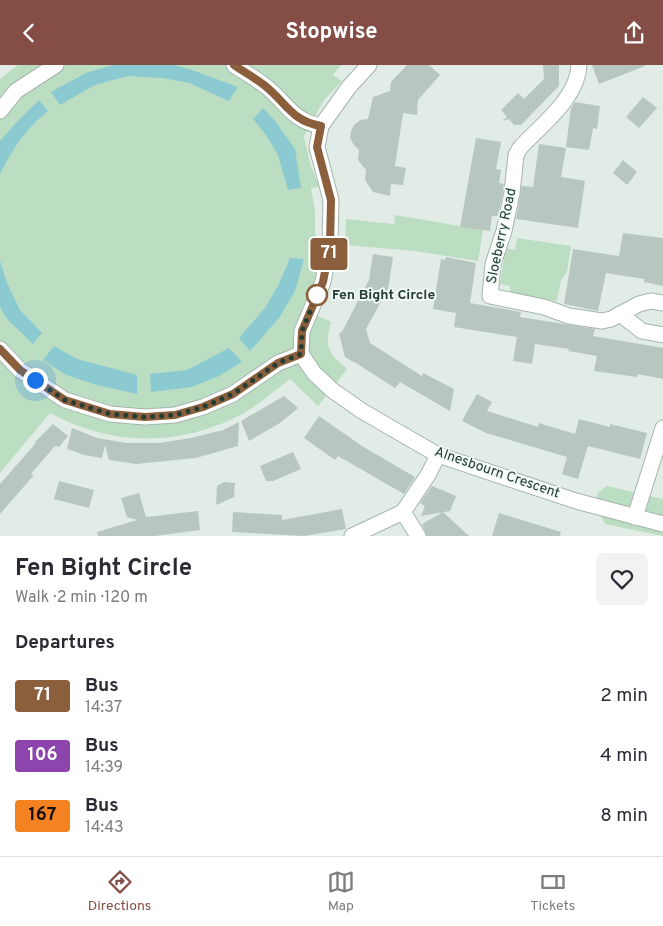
<!DOCTYPE html>
<meta charset="utf-8">
<style>
body{margin:0;font-family:Overpass,sans-serif;background:#f2f2f3;color:#2b2b33;height:100vh;display:flex;flex-direction:column;font-size:19px;white-space:nowrap}
*{box-sizing:border-box;margin:0}
p{font-size:16px;color:#7c7c81}
.icon{flex:none;width:28px;height:28px;fill:none;stroke:currentColor;stroke-width:2;stroke-linecap:round;stroke-linejoin:round}
.map{position:relative;height:471px;overflow:hidden}
.sheet{display:flex;flex-direction:column;background:#fff;flex:1}
.sheet>*{flex:none}
.badge{padding:0 10px;border-radius:4px;font-size:18px;line-height:32px}
.you{position:absolute;width:25px;height:25px;margin:-12px;border:4px solid #fff;border-radius:50%;background:#1a73e8;box-shadow:0 0 0 8px #1a73e833}
.map>.badge{position:absolute;translate:-50% -50%;box-shadow:0 0 0 2px #fff}
h2{padding:0 15px;font-size:19px;line-height:45px}
.round{display:grid;place-items:center;flex:none;width:52px;height:52px;border-radius:8px;background:#f2f2f3}
.overview{display:flex;align-items:center;justify-content:space-between;height:85px;padding:0 15px}
h1{font-size:24px;font-weight:700;line-height:38px}
ul{padding:0;list-style:none}
li{display:flex;align-items:center;gap:15px;height:60px;padding:0 15px}
li div{flex:1}
li b{display:block;font-size:19px}
li em{font-style:normal}
li .badge{min-width:55px;font-weight:700;text-align:center}
header{display:flex;justify-content:space-between;align-items:center;height:65px;padding:0 15px;background:#844d45;color:#fff;font-size:22px;font-weight:700}
.tabs{display:flex;justify-content:space-around;align-items:center;height:70px;border-top:1px solid #e1e1e2;background:#fff;font-size:14px;color:#7c7c81}
.tabs a{display:grid;justify-items:center;gap:2px}
.tabs .active{color:#844d45}
.map>svg:first-child{display:block}
.green{fill:#bbddc2}
.water{fill:#8bcad0}
.building{fill:#b7c7c0}
.lines{fill:none;stroke-linecap:round;stroke-linejoin:round}
.minor-casing{stroke:#a5b4ae;stroke-width:17}
.minor{stroke:#fff;stroke-width:15}
.line-casing{stroke:#fff;stroke-width:11}
.line{stroke:#8b5e3c;stroke-width:8}
.walk{stroke:#223d34;stroke-width:5;stroke-dasharray:0 9}
.stop-dot{fill:#fff;stroke:#8b5e3c;stroke-width:2.5}
.labels{text-anchor:middle;dominant-baseline:central;stroke-width:4;stroke-linejoin:round;paint-order:stroke}
.street-label{font-size:14px;fill:#223d34;stroke:#f2f8f5}
.stop-label{font-size:14px;font-weight:bold;fill:#223d34;stroke:#f2f8f5;text-anchor:start}
</style>
<header><svg class="icon" aria-label="back" viewBox="0 0 24 24"><path d="M15 5l-7 7 7 7"/></svg>Stopwise<svg class="icon" aria-label="share" viewBox="0 0 24 24"><path d="M12 15V3M7 8l5-5 5 5M5 13v7h14v-7"/></svg></header>
<div class="map">
<svg width="663" height="471" viewBox="0 0 663 471">
<rect width="100%" height="100%" fill="#e2ece7"/>
<g class="green">
<path d="M18 0H341L333 10 342 16 324 35 304 71 310 98 319 122 311 123 315 146V169L320 177 314 220 302 244 331 257C324 283 328 287 347 304L318 341 290 314C275 325 260 339 244 348 181 382 113 382 50 348L0 408V14Z"/>
<path d="M395 150 483 165 478 196 415 186 345 180 346 154 394 159Z"/>
<path d="M517 173 571 181 567 207 561 215 557 236 510 229V221L500 219 505 183 515 185Z"/>
<path d="M607 421 663 434V471L605 459 595 441 598 427Z"/>
</g>
<g class="water">
<path d="M113 0H174L192 5 238 22 229 36 189 18 163 13 128 11 95 20 60 40 51 27 86 8Z"/>
<path d="M39 35 48 46C25 65 13 83 0 109V76L15 59Z"/>
<path d="M263 43 275 56 295 84 301 123 288 125 278 90 266 70 253 54Z"/>
<path d="M290 193 304 194 295 226 279 253 250 286 239 273 265 243 279 219Z"/>
<path d="M0 196 7 218 20 245 42 268 33 279 7 254 0 242Z"/>
<path d="M54 281 77 294 137 310V329L97 320 66 310 43 295Z"/>
<path d="M229 283 242 297 219 311 192 322 151 327 150 309 187 305Z"/>
</g>
<g class="building">
<path d="M407 0H429L440 10 418 35 417 50 403 48 395 101 406 103 403 120 391 119 390 131 373 127 365 115 366 105 358 95 359 85 354 80 350 73 351 66 354 60 360 55 368 54 373 32 390 26 391 17Z"/>
<path d="M543 0H559V21L521 60H514L509 54 502 56 507 52 501 45 518 28 524 34 544 14Z"/>
<path d="M592 0H645V1L599 19Z"/>
<path d="M643 32 657 43 639 63 626 52Z"/>
<path d="M575 37 600 41 597 64 593 63 589 85 566 82 571 43Z"/>
<path d="M476 73 501 77 496 104 501 105 499 118 504 119 503 127 498 151H492L490 166 460 162Z"/>
<path d="M539 79 566 83 561 112 585 116 578 163 516 154 522 121 533 122Z"/>
<path d="M623 95 637 107 627 120 613 108Z"/>
<path d="M623 168 663 173V221L644 217V214L606 208 598 246 564 239 573 184 619 191Z"/>
<path d="M373 189 393 192 388 224 366 264 370 278 422 311 423 308 454 324 450 346 400 317 395 323 356 298 357 297 355 298 345 292 339 269 343 265 369 215Z"/>
<path d="M446 192 476 198 470 238 521 247 520 252 595 264 593 271 663 283V314L638 309 637 312 594 306 597 291 568 286 569 284 535 279 532 299 513 296 517 272 454 262 456 248 433 244 441 194 445 195Z"/>
<path d="M477 329 492 337 487 346 538 362 539 358 575 369 579 354 610 362V359L647 368 640 394 588 381 578 414 562 409 567 392 486 368 462 356Z"/>
<path d="M284 331 298 343 280 358 249 376 241 356Z"/>
<path d="M319 351 362 381 415 412 404 429 338 391 335 395 304 373Z"/>
<path d="M239 357 238 381 196 393 136 399 109 395 105 380 102 393 84 390 67 384 72 363 97 373 127 378H159L191 373 223 365Z"/>
<path d="M53 359 68 371 59 382 55 381 31 409 34 410 0 449V419L36 378 35 377Z"/>
<path d="M293 387 301 404 273 416H266L260 401Z"/>
<path d="M59 416 94 425 89 443 54 434Z"/>
<path d="M224 417 235 418 234 432 216 440 217 421Z"/>
<path d="M432 421 456 431 450 446 421 451 425 441 420 438Z"/>
<path d="M139 428 146 452 198 446 200 465 155 471H98L97 467 137 455 127 452 121 433Z"/>
<path d="M342 444 346 464 304 471 232 467 233 447 282 450V455Z"/>
<path d="M443 447 469 471H427L422 459Z"/>
<path d="M499 448 561 467 560 471H492Z"/>
</g>
<g class="lines">
<g class="minor-casing">
<g id="minor">
<path d="M234 0C244 7 255 13 264 20 286 36 291 56 321 61"/>
<path d="M579 0C578 33 541 60 520 83L516 90 512 128 504 166 493 199 490 231 544 242 569 251 602 256 611 254 639 239 651 236 663 238"/>
<path d="M0 46 16 26 56 0"/>
<path d="M620 249 642 266 663 270"/>
<path d="M0 284 20 305 65 335 110 349 145 352 175 350 203 342 233 329 278 298 301 289"/>
<path d="M301 289 314 308 332 325 362 346 438 390 576 436 663 459"/>
<path d="M301 289 302 266 323 217 330 179 331 135 317 82 321 61 349 22 369 0"/>
<path d="M403 447 418 471"/>
<path d="M635 452 663 363"/>
<path d="M352 471 403 447 428 410 438 390"/>
</g>
</g>
<use href="#minor" class="minor"/>
</g>
<g class="lines">
<g class="line-casing">
<path id="line" d="M0 284 20 305 65 335 110 349 145 352 175 350 203 342 233 329 278 298 301 289 302 266 323 217 330 180 331 135 317 82 321 61C291 56 286 37 264 20 255 13 244 7 234 0"/>
</g>
<use href="#line" class="line"/>
<path class="walk" d="M35 315 65 335 110 349 145 352 175 350 203 342 233 329 278 298 301 289 302 266 317 230"/>
</g>
<circle class="stop-dot" cx="317" cy="230" r="10"/>
<g class="labels">
<g class="street-label">
<text transform="translate(502 171) rotate(-78)">Sloeberry Road</text>
<text transform="translate(497 408) rotate(19)">Alnesbourn Crescent</text>
</g>
<g class="stop-label">
<text x="332" y="230">Fen Bight Circle</text>
</g>
</g>
</svg>
<div class="you" style="left:35px;top:315px"></div>
<b class="badge" style="left:329px;top:189px;background:#8b5e3c;color:#fff">71</b>
</div>
<section class="sheet">
<div class="overview"><div><h1>Fen Bight Circle</h1><p>Walk · 2 min · 120 m</p></div><a class="round"><svg class="icon" aria-label="heart" viewBox="0 0 24 24"><path d="M12 20l-8-8c-3-5 5-10 8-4 3-6 11-1 8 4z"/></svg></a></div>
<h2>Departures</h2>
<ul>
<li><span class="badge" style="background:#8b5e3c;color:#fff">71</span><div><b>Bus</b><p>14:37</p></div><em>2 min</em></li>
<li><span class="badge" style="background:#8e44ad;color:#fff">106</span><div><b>Bus</b><p>14:39</p></div><em>4 min</em></li>
<li><span class="badge" style="background:#f58220;color:#111">167</span><div><b>Bus</b><p>14:43</p></div><em>8 min</em></li>
</ul>
</section>
<nav class="tabs">
<a class="active"><svg class="icon" aria-label="directions" viewBox="0 0 24 24"><path d="M12 3l9 9-9 9-9-9zM9 14v-3h6M13 9l2 2-2 2"/></svg>Directions</a>
<a><svg class="icon" aria-label="map" viewBox="0 0 24 24"><path d="M3 6l6-2 6 2 6-2v14l-6 2-6-2-6 2zM9 4v14M15 6v14"/></svg>Map</a>
<a><svg class="icon" aria-label="tickets" viewBox="0 0 24 24"><path d="M3 7h18v10H3zM15 7v10"/></svg>Tickets</a>
</nav>
